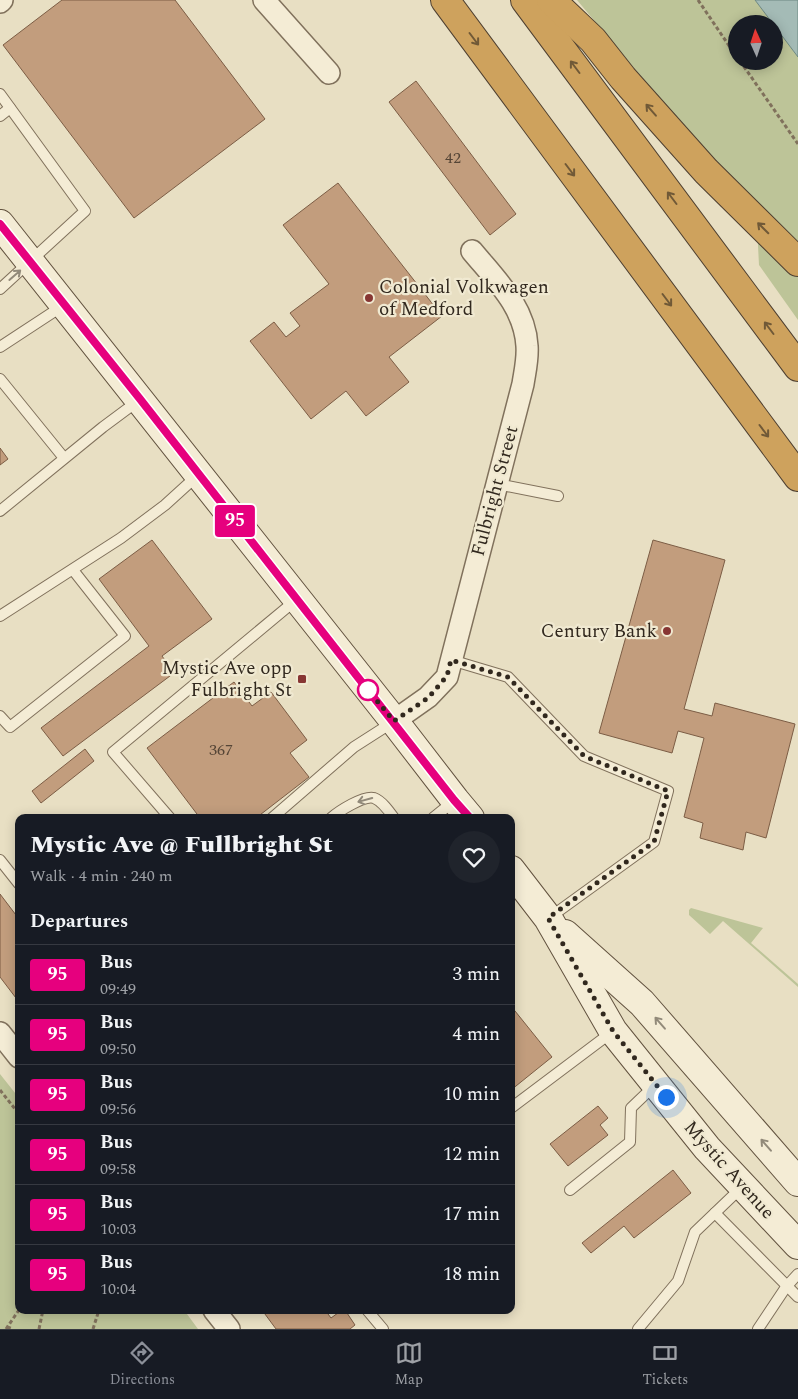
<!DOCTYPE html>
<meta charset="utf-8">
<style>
body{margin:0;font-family:Spectral,serif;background:#20242c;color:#f1f3f6;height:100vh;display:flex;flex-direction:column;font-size:19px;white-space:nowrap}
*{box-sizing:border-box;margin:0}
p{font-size:16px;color:#9ea1a6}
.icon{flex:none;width:28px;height:28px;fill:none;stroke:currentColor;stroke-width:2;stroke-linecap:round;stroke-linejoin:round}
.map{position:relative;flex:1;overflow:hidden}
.side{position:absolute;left:15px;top:814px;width:500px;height:500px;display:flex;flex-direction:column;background:#171b24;border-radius:10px;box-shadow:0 2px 12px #0003}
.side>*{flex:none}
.badge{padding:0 10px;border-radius:4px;font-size:18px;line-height:32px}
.needle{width:32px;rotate:357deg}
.tools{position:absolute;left:728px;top:15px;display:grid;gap:10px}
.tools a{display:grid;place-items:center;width:55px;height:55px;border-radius:50%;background:#171b24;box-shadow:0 2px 12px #0003;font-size:25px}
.you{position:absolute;width:25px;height:25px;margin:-12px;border:4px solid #fff;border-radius:50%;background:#1a73e8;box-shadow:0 0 0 8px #1a73e833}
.map>.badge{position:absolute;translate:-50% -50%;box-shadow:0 0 0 2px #fff}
h2{padding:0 15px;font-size:19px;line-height:45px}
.round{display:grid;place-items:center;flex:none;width:52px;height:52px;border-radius:26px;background:#20242c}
.overview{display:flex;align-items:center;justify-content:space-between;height:85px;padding:0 15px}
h1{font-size:24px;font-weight:800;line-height:38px}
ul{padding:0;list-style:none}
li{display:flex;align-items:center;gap:15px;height:60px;padding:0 15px;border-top:1px solid #363941}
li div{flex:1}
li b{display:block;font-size:19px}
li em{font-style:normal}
li .badge{min-width:55px;font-weight:700;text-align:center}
.tabs{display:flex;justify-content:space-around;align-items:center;height:70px;border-top:1px solid #363941;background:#171b24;font-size:14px;color:#9ea1a6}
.tabs a{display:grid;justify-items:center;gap:2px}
.tabs .current{color:#8c9099}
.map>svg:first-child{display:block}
.green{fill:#bdc498}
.water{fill:#a4bbb6;stroke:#6d8882}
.building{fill:#c29d7d;stroke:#7c5d45}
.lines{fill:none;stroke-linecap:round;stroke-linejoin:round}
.lane-casing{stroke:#80715c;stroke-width:12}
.street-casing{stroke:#80715c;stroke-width:24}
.secondary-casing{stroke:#62523f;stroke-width:30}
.highway-casing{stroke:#4e3f30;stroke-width:30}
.path{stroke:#80715c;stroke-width:3;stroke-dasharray:4 2.5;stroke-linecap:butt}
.lane{stroke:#f4ecd5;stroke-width:10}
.street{stroke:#f4ecd5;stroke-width:21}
.secondary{stroke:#f4ecd5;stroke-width:28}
.highway{stroke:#cea25d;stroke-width:28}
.oneway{stroke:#705937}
.oneway2{stroke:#928a7a}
.line-casing{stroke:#fff;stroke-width:11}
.line{stroke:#e6007e;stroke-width:8}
.walk{stroke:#31281e;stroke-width:5;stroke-dasharray:0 9}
.poi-dot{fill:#873633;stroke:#f0e9d1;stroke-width:2}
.stop-dot{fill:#fff;stroke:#e6007e;stroke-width:2.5}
.labels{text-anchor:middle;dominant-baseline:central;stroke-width:4.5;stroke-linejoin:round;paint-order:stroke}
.number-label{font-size:16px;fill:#554536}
.poi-label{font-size:19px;fill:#31281e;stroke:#f0e9d1;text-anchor:end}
.street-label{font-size:19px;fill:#31281e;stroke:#f0e9d1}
</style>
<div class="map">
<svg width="798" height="1329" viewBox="0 0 798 1329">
<rect width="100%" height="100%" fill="#e8dfc3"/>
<g class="green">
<path d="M577 0H755L773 24H736V61H774V25L798 57V320L759 265 756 207 695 141Z"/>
<path d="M691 908 763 928 751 943 798 984V987L723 921 710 934 689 915V910Z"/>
<path d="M0 1074 19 1098V1310H184L198 1329H0Z"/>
</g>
<path class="water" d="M755 0H798V57Z"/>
<g class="building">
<path d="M62 0H175L265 119 134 218 3 45Z"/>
<path d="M416 81 516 214 490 235 389 102Z"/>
<path d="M338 183 442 316 389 357 409 382 366 416 346 391 311 419 250 341 274 322 286 337 300 326 290 313 329 284 283 225Z"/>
<path d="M0 448 8 459 0 465Z"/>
<path d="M152 540 212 619 162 656 174 673 63 756 41 728 149 646 99 579Z"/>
<path d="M653 540 725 560 684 709 712 716 715 703 795 724 766 838 746 832 743 850 700 838 703 823 684 817 704 738 678 731 672 753 599 733Z"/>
<path d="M234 682 252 706 271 692 307 740 290 753 309 777 256 818H200L147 748Z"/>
<path d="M85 749 94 761 41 803 32 791Z"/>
<path d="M0 894 19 919V1002L0 977Z"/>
<path d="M511 1006 552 1057 511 1090Z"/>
<path d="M598 1106 608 1118 600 1125 608 1135 568 1166 550 1144Z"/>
<path d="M673 1170 691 1193 634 1238 624 1226 591 1253 582 1243Z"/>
<path d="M262 1310H325L331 1318 342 1310H345L355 1325 350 1329H276Z"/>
</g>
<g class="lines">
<g class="lane-casing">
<g id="lane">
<path d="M0 94 85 211 0 289"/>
<path d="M0 116 10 108"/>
<path d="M0 347 64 305"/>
<path d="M0 379 64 458"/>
<path d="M497 484 558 496"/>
<path d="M0 511 103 427 138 401"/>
<path d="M0 616 121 538 165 505 198 475"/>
<path d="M451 660 508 677 584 756 668 791 654 842 549 918"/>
<path d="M0 716 10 727 125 636 73 570"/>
<path d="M170 818 113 752 296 600"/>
<path d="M272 818 354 747 393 722"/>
<path d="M331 818C339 811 364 795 374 798 382 801 389 811 394 818"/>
<path d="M433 818 454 801"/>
<path d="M0 860 19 884"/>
<path d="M511 1108 612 1032"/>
<path d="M570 1190 630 1142 631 1108 655 1085"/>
<path d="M715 1213 798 1297"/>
<path d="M367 1310 383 1329"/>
<path d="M638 1329 678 1281 695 1232 742 1187"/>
<path d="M758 1329 786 1287 798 1274"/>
</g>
</g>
<g class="street-casing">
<g id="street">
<path d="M264 0 329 73"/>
<path d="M0 2 2 0"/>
<path d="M394 721 428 697 447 677 523 384C525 371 528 359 527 346 525 307 496 280 472 251"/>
<path d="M0 1033 19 1057"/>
<path d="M214 1310 229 1329"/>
</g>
</g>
<g class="secondary-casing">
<g id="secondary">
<path d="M0 224 394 721 455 800 470 818"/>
<path d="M511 870 548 918 613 1031 707 1148 798 1245"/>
<path d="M565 934 642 1003 798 1182"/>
</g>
</g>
<g class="highway-casing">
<g id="highway">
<path d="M445 0 798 477"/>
<path d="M525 0 798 367"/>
<path d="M551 0 593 40 623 78 706 171 798 262"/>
</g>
</g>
<g class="path">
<path d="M698 0 736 56"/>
<path d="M740 61 798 144"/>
<path d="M0 1090 19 1114"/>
<path d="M7 1327 13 1329"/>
<path d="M6 1329 19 1310"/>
<path d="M39 1329 43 1310"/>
<path d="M93 1329 99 1310"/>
</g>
<use href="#lane" class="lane"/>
<use href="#street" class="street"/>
<use href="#secondary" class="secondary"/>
<use href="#highway" class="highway"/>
</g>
<defs><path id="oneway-shaft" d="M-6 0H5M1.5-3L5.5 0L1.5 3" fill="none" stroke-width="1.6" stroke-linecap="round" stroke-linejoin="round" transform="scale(1.25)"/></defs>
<g class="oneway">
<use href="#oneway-shaft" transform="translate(474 39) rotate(53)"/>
<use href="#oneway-shaft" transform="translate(575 67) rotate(-127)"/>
<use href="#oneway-shaft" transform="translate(651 110) rotate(-131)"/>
<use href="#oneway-shaft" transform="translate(570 170) rotate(53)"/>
<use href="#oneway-shaft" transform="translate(672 198) rotate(-127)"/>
<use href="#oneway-shaft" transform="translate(763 228) rotate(-135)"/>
<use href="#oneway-shaft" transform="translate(667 300) rotate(53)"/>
<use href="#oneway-shaft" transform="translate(769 328) rotate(-127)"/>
<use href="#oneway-shaft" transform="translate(764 431) rotate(53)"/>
</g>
<g class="oneway2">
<use href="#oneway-shaft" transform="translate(15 275) rotate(-41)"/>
<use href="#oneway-shaft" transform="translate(365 800) rotate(165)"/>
<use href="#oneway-shaft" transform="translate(660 1023) rotate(-131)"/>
<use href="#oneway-shaft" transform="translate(766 1145) rotate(-131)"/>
</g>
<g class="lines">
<g class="line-casing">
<path id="line" d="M0 224 140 399 454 800 470 818"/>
</g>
<use href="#line" class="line"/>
<path class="walk" d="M368 690 367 689 394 721 428 698 447 676 451 660 508 677 584 756 668 791 654 842 548 918 613 1031 666 1097"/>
</g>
<g class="poi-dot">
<circle cx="369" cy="298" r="5"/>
<circle cx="667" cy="631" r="5"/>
<rect x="297" y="674" width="10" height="10" rx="2.5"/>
</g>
<circle class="stop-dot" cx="368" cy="690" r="10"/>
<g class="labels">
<g class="number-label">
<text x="453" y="158">42</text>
<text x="221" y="750">367</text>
</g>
<g class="poi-label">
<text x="379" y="287" text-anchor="start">Colonial Volkwagen<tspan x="379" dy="22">of Medford</tspan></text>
<text x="657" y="631">Century Bank</text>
<text x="292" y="668">Mystic Ave opp<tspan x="292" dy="22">Fulbright St</tspan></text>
</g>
<g class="street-label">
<text transform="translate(495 491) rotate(-75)">Fulbright Street</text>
<text transform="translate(729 1170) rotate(48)">Mystic Avenue</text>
</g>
</g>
</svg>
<div class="tools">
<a><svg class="needle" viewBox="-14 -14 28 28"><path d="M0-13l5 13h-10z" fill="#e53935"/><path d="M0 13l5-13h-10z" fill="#9ea1a6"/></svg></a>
</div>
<div class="you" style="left:666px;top:1097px"></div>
<b class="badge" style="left:235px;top:521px;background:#e6007e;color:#fff">95</b>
<section class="side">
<div class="overview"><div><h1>Mystic Ave @ Fullbright St</h1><p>Walk · 4 min · 240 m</p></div><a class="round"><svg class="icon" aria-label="heart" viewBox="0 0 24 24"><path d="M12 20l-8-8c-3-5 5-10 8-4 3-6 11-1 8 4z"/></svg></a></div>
<h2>Departures</h2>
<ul>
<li><span class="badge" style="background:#e6007e;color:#fff">95</span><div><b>Bus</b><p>09:49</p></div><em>3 min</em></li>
<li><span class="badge" style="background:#e6007e;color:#fff">95</span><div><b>Bus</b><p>09:50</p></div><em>4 min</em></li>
<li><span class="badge" style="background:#e6007e;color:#fff">95</span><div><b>Bus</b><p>09:56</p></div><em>10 min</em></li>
<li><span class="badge" style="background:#e6007e;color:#fff">95</span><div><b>Bus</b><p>09:58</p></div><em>12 min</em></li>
<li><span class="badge" style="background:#e6007e;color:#fff">95</span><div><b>Bus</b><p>10:03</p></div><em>17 min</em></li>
<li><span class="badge" style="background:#e6007e;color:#fff">95</span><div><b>Bus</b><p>10:04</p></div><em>18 min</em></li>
</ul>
</section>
</div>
<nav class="tabs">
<a class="current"><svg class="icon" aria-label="directions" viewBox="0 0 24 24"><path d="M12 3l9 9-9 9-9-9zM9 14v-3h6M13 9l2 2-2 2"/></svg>Directions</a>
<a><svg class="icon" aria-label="map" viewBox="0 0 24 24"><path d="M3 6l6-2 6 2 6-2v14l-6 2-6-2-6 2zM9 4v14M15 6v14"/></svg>Map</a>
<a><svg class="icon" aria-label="tickets" viewBox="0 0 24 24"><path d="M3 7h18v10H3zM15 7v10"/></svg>Tickets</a>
</nav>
